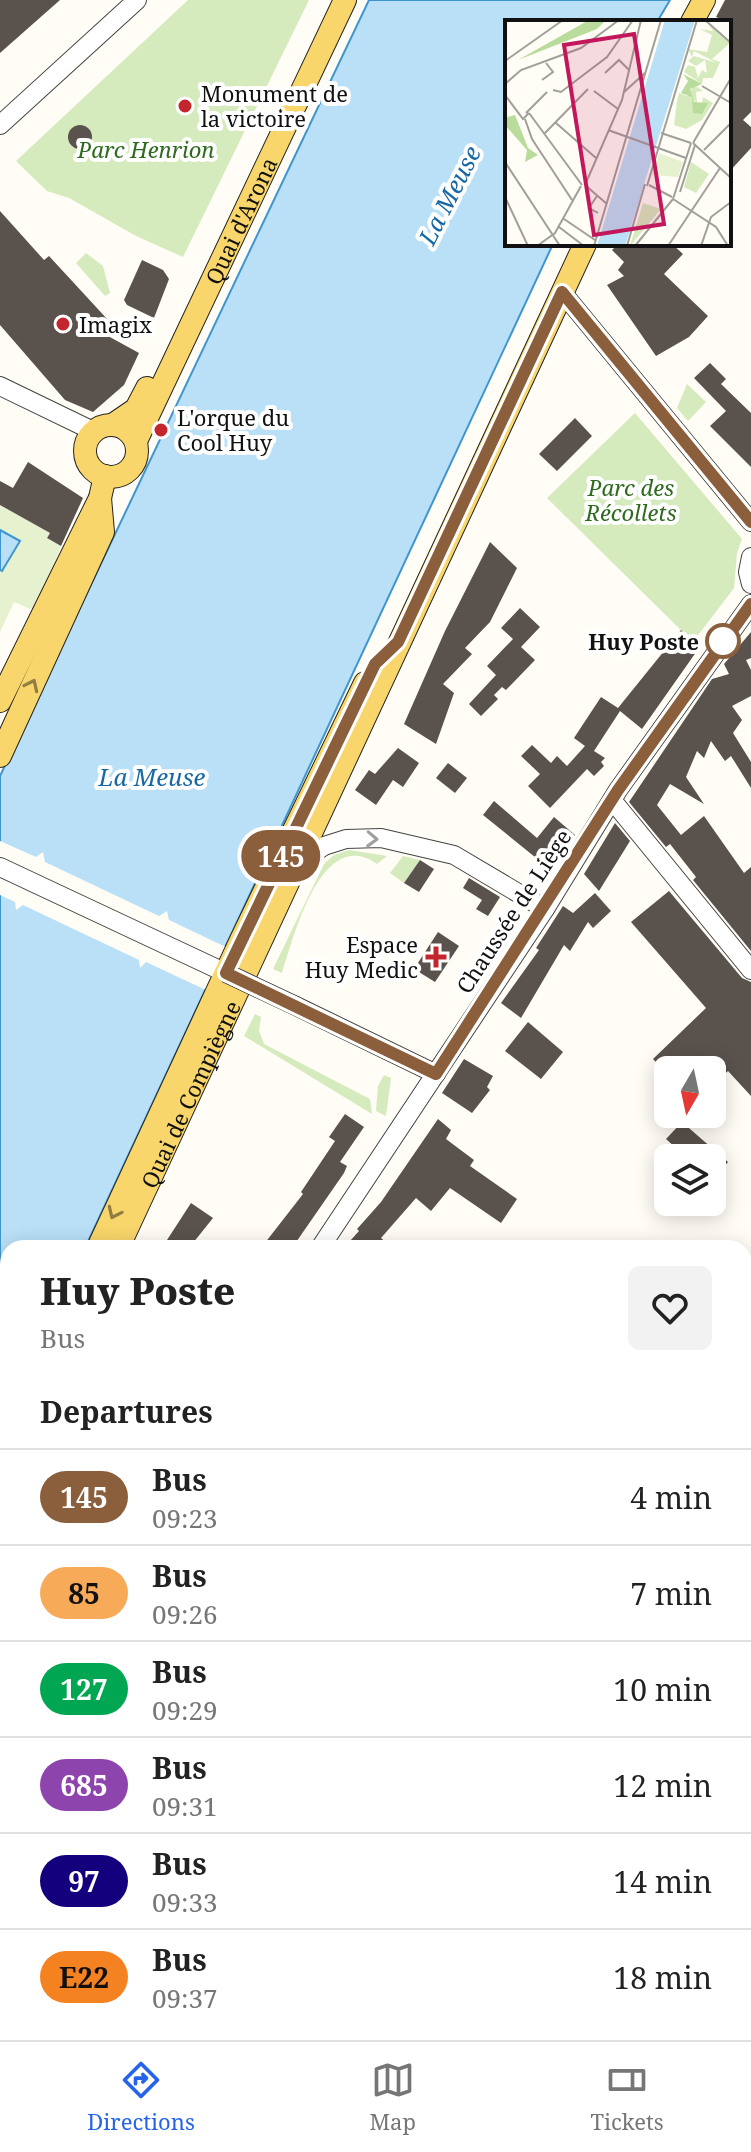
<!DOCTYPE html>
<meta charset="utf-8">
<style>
body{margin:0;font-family:"Noto Serif",serif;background:#f2f2f2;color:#222;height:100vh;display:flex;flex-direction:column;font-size:30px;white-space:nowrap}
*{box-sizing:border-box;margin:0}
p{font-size:26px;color:#767676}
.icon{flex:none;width:44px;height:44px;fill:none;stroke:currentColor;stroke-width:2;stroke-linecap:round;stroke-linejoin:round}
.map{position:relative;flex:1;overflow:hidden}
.drawer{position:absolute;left:0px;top:1240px;width:752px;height:800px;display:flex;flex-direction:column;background:#fff;border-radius:24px 24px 0 0;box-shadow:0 4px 20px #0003}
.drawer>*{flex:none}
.badge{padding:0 16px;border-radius:26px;font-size:28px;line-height:52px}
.needle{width:52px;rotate:189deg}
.fabs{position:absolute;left:654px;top:1056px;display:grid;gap:16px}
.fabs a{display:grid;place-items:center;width:72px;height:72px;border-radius:12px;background:#fff;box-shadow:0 4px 20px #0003;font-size:40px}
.map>.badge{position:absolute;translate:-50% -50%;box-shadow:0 0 0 4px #fff}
h2{padding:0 40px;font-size:30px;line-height:72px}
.round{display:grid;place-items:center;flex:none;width:84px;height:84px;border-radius:12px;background:#f2f2f2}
.head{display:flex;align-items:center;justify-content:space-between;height:136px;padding:0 40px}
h1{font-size:38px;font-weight:800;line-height:60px}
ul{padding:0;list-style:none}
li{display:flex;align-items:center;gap:24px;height:96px;padding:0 40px;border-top:2px solid #e0e0e0}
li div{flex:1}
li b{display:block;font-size:30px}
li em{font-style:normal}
li .badge{min-width:88px;font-weight:700;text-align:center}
.menu{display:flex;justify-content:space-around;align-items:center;height:112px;border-top:2px solid #e0e0e0;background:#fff;font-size:22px;color:#767676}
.menu a{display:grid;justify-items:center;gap:4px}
.menu .active{color:#2563eb}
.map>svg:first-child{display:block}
.green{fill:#d5ebbd}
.pitch{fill:#e6f2cf}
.water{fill:#b9e0f7;stroke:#3f96cf;stroke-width:2}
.pier{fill:#fffdf5}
.building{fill:#5a524d}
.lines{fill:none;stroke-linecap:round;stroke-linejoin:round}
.minor-casing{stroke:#444;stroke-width:20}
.major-casing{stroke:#222;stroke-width:24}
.minor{stroke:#fff;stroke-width:18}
.major{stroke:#f9d66b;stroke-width:22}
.rail-casing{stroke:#c4262e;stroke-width:8}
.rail{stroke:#fff;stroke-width:5;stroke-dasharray:15;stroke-linecap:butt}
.minor-bridge-casing{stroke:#444;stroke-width:20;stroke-linecap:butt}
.minor-bridge{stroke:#fff;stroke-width:18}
.oneway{stroke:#917d42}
.oneway2{stroke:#a0a0a0}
.line-casing{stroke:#fff;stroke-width:18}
.line{stroke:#8b5e3c;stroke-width:12}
.poi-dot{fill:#c4262e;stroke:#fff;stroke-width:3}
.stop-dot{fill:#fff;stroke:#8b5e3c;stroke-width:4}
.labels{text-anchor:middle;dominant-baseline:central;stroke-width:8;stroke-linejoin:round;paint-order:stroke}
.poi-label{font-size:22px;fill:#111;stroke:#fff;text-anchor:start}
.park-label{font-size:22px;font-style:italic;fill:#2f6b1f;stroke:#fff}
.street-label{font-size:22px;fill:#111;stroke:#fff}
.stop-label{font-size:22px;font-weight:bold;fill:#111;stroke:#fff;text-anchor:end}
.water-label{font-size:24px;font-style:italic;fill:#1768a6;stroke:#fff}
.inset-road{fill:none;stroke:#a09f9a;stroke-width:2}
.view{fill:#c2185b;fill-opacity:0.15;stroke:#c2185b;stroke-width:4}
.inset-edge{fill:none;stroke:#111;stroke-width:4}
</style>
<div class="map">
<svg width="751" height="2040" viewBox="0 0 751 2040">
<rect width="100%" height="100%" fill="#fffdf5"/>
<g class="green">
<path d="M188 0H309L183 257 136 236 69 198 47 191 16 161Z"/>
<path d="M86 253 103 266 110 293 105 296 76 263Z"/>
<path d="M687 384 706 402 688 421 677 408Z"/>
<path d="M635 413 742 539 737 553 734 588 693 642 547 498Z"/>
<path d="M349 850 387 856 377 864C322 825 294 935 282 973L273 969 324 864 334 855Z"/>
<path d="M403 856 420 860 404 883 390 873Z"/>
<path d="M255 1014 261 1017 259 1031 264 1044 370 1099 372 1114 244 1036Z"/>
<path d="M384 1075 391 1078 386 1116 376 1111 378 1086Z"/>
</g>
<path class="pitch" d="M0 505 50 533 47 538 61 546 37 607 30 609 14 602 0 632Z"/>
<g class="water">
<path d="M369 0H670L657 22H507V244H553L85 1248H8V1414L0 1431V776Z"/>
<path d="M0 530 20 541 2 571 0 570Z"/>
</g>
<path class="pier" d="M0 841 36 857 43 852 45 862 159 916 167 911 169 920 228 948 208 991 146 962 140 968 139 960 23 905 16 910 15 902 0 895Z"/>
<g class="building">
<path d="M0 0H60L0 53Z"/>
<path d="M725 0H751V112L743 120 751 127V148L729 172V22L716 17Z"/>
<circle cx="80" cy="137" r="12"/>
<path d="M0 211 44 260 49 256 108 320 97 330 139 353 124 385 93 412 65 400 0 325Z"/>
<path d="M618 244H672L683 254 664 274 708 316 689 337 656 356 607 285 624 276 618 270 624 262 612 250Z"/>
<path d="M142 260 163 270 169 279 154 318 127 305 124 300Z"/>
<path d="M710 363 726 379 721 384 751 413V467L710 426 726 411 694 378Z"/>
<path d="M575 418 592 436 557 471 539 454Z"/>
<path d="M28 462 83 498 61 546 47 538 50 533 0 505V481L13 488Z"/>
<path d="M490 542 517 568 490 622 465 648 472 654 443 684 454 693 436 744 404 724 445 631Z"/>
<path d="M520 608 540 627 521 647 535 660 506 690 502 687 494 695 498 699 481 716 469 704 496 675 487 666 513 639 501 628Z"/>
<path d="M681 630 699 648 642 729 620 711 594 751 605 758 601 762 604 766 594 776 587 769 550 808 528 786 540 774 521 756 532 745 551 763 557 756 567 766 585 746 574 738 601 697 618 708Z"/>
<path d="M751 632V658L746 660 751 670V696L732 706 742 720 733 733 751 762V788L731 756 725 761 711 741 704 758 697 751 686 777 704 804 670 784 657 805 681 835 704 816 744 873 751 867V951L693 880 696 877 670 844 666 847 629 802 712 679 729 674 724 664Z"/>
<path d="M398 748 419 763 403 787 393 780 376 805 355 790 369 770 375 774Z"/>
<path d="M448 763 467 778 455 793 436 778Z"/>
<path d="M494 801 537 838 554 817 575 835 551 870 483 815Z"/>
<path d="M615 823 630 841 599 891 584 874Z"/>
<path d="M420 860 434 869 419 892 404 883Z"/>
<path d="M469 878 500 897 488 916 476 909 482 900 463 888Z"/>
<path d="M669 891 742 978 751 982V1096L728 1071 712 1086V1070H663L653 1059 706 1008 631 922Z"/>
<path d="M595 893 611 911 593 928 588 922 570 951 564 945 521 1018 501 1003 539 950 536 948 563 906 573 913Z"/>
<path d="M438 932 459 946 435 982 414 969Z"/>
<path d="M528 1022 563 1052 541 1079 505 1051Z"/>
<path d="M464 1059 493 1076 487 1087 490 1090 472 1113 442 1093Z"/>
<path d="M345 1114 364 1127 340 1162 347 1166 344 1173 292 1248H261L303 1194 301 1192 335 1141 329 1137Z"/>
<path d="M438 1119 451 1130 446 1139 474 1160 470 1166 517 1199 501 1223 450 1188 431 1211 416 1198 381 1238 392 1248H358L350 1241 359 1231 357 1229 381 1202Z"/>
<path d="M682 1122 728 1162 712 1180V1158H687L666 1139Z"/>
<path d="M191 1203 213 1218 189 1248H178L167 1240Z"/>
</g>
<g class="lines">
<g class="minor-casing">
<g id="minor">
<path d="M0 125 137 0"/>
<path d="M562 292 751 522"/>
<path d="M0 386 93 431"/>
<path d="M751 557 748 572 751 584"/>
<path d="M612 800 751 970"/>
<path d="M300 862 324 846 346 839 381 838 454 855 545 909"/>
<path d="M0 867 226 973"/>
<path d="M296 1006 436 1074"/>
<path d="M320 1248 545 909 618 790 751 604"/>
<path d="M744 1420 751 1416"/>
<path d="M0 1615 8 1607"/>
<path d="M744 1617 751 1613"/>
<path d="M744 1935 751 1933"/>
<path d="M0 1946 8 1927"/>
<path d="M132 2040 138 2032"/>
<path d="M442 2040 461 2032"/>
</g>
</g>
<g class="major-casing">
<g id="major">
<path d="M692 22 704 0"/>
<path d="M114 424 136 409 147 388"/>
<circle cx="111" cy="451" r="26"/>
<path id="s1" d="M136 441 345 0"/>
<path d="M0 701 100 498 105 476"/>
<path d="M0 756 103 532 100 498"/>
<path d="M98 1248 241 940 365 683"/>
<path id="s2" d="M118 1248C275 914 430 579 585 244"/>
<path d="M0 1490 8 1473"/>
</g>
</g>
<use href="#minor" class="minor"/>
<use href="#major" class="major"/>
<g class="rail-casing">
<g id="rail">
<path d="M744 1803 751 1799"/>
<path d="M744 1829 751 1825"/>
<path d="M306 2040 320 2032"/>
<path d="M337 2040 351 2032"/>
</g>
</g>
<use href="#rail" class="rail"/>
<g class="minor-bridge-casing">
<path id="minor-bridge" d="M226 973 296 1006"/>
</g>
<use href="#minor-bridge" class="minor-bridge"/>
</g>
<defs><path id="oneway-chevron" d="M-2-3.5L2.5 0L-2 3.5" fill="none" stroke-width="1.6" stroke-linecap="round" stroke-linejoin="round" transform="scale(2)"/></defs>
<g class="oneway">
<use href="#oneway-chevron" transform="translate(32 685) rotate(-65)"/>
<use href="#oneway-chevron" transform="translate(114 1213) rotate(115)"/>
</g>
<use class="oneway2" href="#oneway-chevron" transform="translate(372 839) rotate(2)"/>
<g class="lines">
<g class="line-casing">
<path id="line" d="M751 522 562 292 398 642 375 664 226 973 436 1074 618 790 751 604"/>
</g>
<use href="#line" class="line"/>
</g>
<g class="poi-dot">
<circle cx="185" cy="106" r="8"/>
<circle cx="63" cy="324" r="8"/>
<circle cx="161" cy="430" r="8"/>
<path d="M432 945h8v8h8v8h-8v8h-8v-8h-8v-8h8z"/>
</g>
<circle class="stop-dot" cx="723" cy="641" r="16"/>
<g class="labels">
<g class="poi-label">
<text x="201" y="93">Monument de<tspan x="201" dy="25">la victoire</tspan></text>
<text x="79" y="324">Imagix</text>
<text x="177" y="417">L'orque du<tspan x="177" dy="25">Cool Huy</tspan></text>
<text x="418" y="944" text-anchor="end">Espace<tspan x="418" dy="25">Huy Medic</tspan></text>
</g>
<g class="park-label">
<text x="146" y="149">Parc Henrion</text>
<text x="631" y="487">Parc des<tspan x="631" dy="25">Récollets</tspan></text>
</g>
<g class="street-label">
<text stroke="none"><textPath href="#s1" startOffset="244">Quai d'Arona</textPath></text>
<text transform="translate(513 911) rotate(-57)">Chaussée de Liège</text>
<text stroke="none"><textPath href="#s2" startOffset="170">Quai de Compiègne</textPath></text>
</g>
<g class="stop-label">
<text x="699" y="641">Huy Poste</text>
</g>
<g class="water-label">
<text transform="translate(449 195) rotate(-63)">La Meuse</text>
<text x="152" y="776">La Meuse</text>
</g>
</g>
<g transform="translate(505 20)">
<rect width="226" height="226" fill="#fffdf5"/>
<path d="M203 4 225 23 207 39 215 42 208 58H198L197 64 179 52 183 45 190 47 193 58 197 50 202 53 200 40 191 46 183 41 189 36 212 43 189 31 187 37 183 29 202 32 207 15 195 9 208 11ZM189 65 198 71 191 72 192 83 186 78 195 93 198 77 208 83 197 100 181 109 169 105 172 81 174 73 182 76ZM186 142 204 154 191 173 179 167ZM138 183 156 189 125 226Z" fill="#d5ebbd"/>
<path d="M84 0H101L92 9 13 40ZM178 54 197 64 185 69 189 82 203 83 197 94 188 93 187 77 176 73 183 61ZM4 93 3 97 10 95 23 128 33 135 20 142 22 130 0 105Z" fill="#b9dc9c"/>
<path d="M154 133 178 142 173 157 147 155Z" fill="#e6f2cf"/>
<path d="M160 0H190L120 226H92Z" fill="#b9e0f7"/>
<path class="inset-road" d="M200 0 226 23M0 41 58 0M100 53 114 40 124 50M37 60 48 52 41 43M0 64 16 50 76 28 114 0M197 66 226 83M48 70 56 72 102 37 128 0M89 71 113 89M118 73 141 52M0 75 18 99 24 93M21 93 42 72M24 93 77 165M20 99 27 119 67 180M51 103 91 138M103 110 181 138M40 113 83 69M156 113 186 123M188 123 226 58M188 123 226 158M199 130 226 103M0 142 55 226M80 165 117 80 136 0M80 165 102 184M144 165 167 177M142 166 192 0M175 172 190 125M92 176 84 188 93 193M0 177 23 226M168 179 211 207 223 226M168 179 186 123M59 199 90 220M54 207 79 226M32 226 50 213 76 166M89 226 156 0M122 226 140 164M130 226 168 179M163 226 215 148M196 226 206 197 226 182"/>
<path class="view" d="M129 14 159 204 89 215 59 25Z"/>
<rect width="226" height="226" class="inset-edge"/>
</g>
</svg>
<div class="fabs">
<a><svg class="needle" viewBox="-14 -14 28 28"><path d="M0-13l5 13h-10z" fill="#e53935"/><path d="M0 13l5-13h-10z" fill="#767676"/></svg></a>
<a><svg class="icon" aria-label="layers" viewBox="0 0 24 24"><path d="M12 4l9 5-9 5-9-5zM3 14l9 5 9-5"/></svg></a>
</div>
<b class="badge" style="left:281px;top:856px;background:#8b5e3c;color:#fff">145</b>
<section class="drawer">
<div class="head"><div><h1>Huy Poste</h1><p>Bus</p></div><a class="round"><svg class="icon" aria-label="heart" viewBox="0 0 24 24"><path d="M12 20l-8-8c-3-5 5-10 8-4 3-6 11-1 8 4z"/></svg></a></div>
<h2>Departures</h2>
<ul>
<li><span class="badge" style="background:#8b5e3c;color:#fff">145</span><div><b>Bus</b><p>09:23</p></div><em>4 min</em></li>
<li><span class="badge" style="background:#f7ab59;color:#111">85</span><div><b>Bus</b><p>09:26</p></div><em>7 min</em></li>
<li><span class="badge" style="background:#00a651;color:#fff">127</span><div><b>Bus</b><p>09:29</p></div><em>10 min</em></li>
<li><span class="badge" style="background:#8e44ad;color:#fff">685</span><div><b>Bus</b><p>09:31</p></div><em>12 min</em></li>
<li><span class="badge" style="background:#13007c;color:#fff">97</span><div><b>Bus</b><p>09:33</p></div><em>14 min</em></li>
<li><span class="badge" style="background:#f58220;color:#111">E22</span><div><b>Bus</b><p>09:37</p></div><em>18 min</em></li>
</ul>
</section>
</div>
<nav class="menu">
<a class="active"><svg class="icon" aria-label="directions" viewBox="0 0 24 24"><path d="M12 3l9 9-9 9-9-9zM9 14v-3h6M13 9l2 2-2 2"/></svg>Directions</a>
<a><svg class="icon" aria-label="map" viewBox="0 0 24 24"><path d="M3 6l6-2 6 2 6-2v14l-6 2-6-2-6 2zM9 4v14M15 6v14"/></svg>Map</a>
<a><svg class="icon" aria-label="tickets" viewBox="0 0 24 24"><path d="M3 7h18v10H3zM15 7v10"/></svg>Tickets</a>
</nav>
